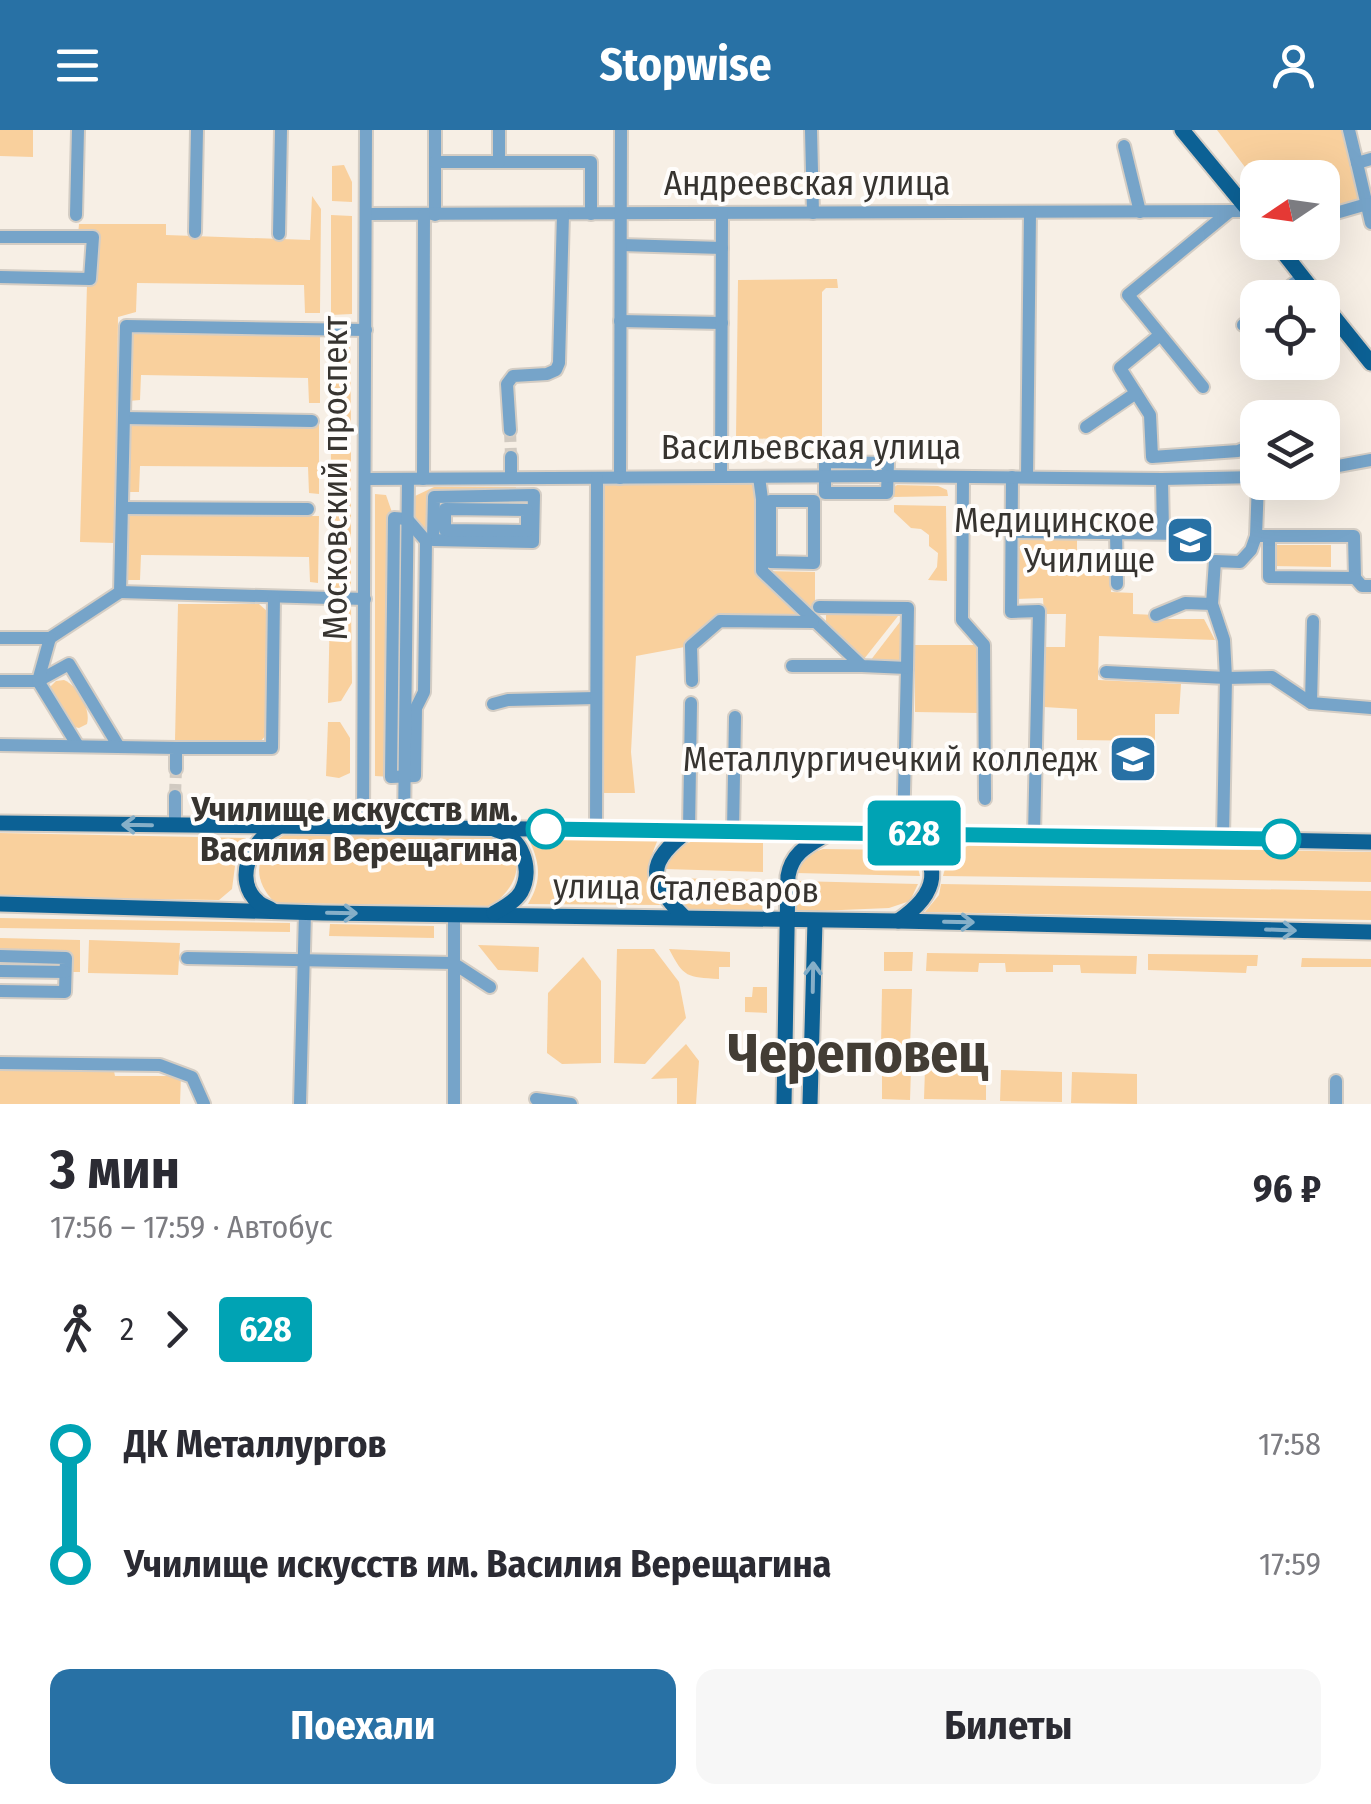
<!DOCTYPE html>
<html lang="ru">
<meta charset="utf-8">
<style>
body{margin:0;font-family:"Fira Sans Condensed",sans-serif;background:#f7f7f7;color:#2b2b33;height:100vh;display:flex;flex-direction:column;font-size:38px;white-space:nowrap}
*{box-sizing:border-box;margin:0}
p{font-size:32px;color:#7c7c81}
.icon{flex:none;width:55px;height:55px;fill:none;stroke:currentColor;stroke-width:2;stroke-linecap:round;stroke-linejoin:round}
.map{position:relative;height:974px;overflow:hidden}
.panel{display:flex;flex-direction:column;background:#fff;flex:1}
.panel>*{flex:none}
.badge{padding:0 20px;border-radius:8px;font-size:35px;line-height:65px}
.needle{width:65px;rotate:257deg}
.controls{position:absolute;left:1240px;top:30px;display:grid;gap:20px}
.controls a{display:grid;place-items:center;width:100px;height:100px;border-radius:20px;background:#fff;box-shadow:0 10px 40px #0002;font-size:50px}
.map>.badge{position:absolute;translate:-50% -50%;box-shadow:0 0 0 5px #fff}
.legs{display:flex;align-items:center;gap:15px;height:110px;padding:0 50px;font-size:32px}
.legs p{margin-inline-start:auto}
.summary{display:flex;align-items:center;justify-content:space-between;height:170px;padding:0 50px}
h1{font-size:55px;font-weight:700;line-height:75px}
.cta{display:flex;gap:20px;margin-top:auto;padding:20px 50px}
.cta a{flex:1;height:115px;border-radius:20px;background:#2871a5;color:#fff;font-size:40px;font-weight:700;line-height:115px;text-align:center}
.cta a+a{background:#f7f7f7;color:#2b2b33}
ul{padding:0 50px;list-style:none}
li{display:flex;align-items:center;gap:35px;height:120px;font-size:38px}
li i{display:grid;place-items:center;width:15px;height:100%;margin:0 12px;background:currentColor}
li i::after{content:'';width:25px;height:25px;margin:-12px;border:8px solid;border-radius:50%;background:#fff}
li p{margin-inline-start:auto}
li:first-child i{background:linear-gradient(#0000 50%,currentColor 0)}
li:last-child i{background:linear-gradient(currentColor 50%,#0000 0)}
header{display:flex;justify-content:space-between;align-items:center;height:130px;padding:0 50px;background:#2871a5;color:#fff;font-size:45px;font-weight:700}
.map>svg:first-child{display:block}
.green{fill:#f9d09d}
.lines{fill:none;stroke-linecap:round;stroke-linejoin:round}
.minor-tunnel{stroke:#d1cac1;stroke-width:12;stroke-dasharray:12 6;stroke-linecap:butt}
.minor-casing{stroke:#d4cdc4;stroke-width:16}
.major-casing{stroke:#d4cdc4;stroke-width:19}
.minor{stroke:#76a4c9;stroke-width:12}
.major{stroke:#0c6195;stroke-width:15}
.oneway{stroke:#86afc8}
.line-1-casing{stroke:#fff;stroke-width:22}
.line-1{stroke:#00a3b4;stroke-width:15}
.stop-1-dot{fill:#fff;stroke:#00a3b4;stroke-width:5}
.labels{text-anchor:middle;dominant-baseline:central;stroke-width:8;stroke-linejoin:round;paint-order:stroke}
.street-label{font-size:35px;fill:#373430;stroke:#fffdfb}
.poi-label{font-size:35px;fill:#373430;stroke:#fffdfb;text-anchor:end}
.stop-label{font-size:35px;font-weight:bold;fill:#373430;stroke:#fffdfb;text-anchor:end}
.town-label{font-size:55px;font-weight:bold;fill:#433d35;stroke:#fffdfb}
</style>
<header><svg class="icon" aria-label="menu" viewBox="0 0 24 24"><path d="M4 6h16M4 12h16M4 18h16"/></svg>Stopwise<svg class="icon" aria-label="person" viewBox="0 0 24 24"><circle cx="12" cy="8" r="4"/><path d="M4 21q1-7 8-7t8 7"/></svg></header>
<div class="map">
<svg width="1371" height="974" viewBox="0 0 1371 974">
<rect width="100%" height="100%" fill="#f7efe5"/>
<g class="green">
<path d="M0 0H33V27L0 26Z"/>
<path d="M1217 0H1344L1361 71 1323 82 1322 48H1258L1257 53Z"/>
<path d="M344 35 352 52V72L332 71V36Z"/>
<path d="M312 66 321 79 320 183H305L304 155 137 153 136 182 118 187 115 413 80 412 87 154 94 106 78 105 79 94H166V105L310 110Z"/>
<path d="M331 85 352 86V184L331 185Z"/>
<path d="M837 149 838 158H826L822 162V310L736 308 738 150Z"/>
<path d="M131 203 320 205V273H309L308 248 141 245 140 270 128 271Z"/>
<path d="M350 203 351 297 332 298 331 204Z"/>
<path d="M129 293 319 295V364L309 363 308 337 140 336 139 362H127Z"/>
<path d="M331 320H351V458H330Z"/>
<path d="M757 351 760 442 808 490 720 489 690 516 636 526 631 622 635 663H598L600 352Z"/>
<path d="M897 355 938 356 947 360 948 366 893 367V358Z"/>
<path d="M434 357H516V365L435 367 433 410 414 395 415 366Z"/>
<path d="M375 364 386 365 394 388 391 647 375 646Z"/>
<path d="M894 375 946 376 947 451 928 450 937 437 938 423 929 416V405L921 399 911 398 894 382Z"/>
<path d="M128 386H319L318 453 310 452 309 427 141 425 140 450H126Z"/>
<path d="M1017 410H1077V421H1113L1111 462 1133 463V484L1156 485 1157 489H1204L1215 510 1099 506 1098 550 1181 554 1179 584H1155V611L1077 610V579L1044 577 1045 517H1065L1066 484H1044L1043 468 1016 469Z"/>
<path d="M1272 415H1331V437L1272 436Z"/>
<path d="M764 441 815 442V490Z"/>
<path d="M178 474H259L268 482 267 604 260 612 175 611Z"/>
<path d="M330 475H351L352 553 341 571 328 573Z"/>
<path d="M826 483 898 486 864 529 826 494Z"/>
<path d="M906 484 905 537 867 535Z"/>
<path d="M915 515H979L978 583 915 582Z"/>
<path d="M64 550C78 556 91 579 87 594L79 598 69 596 49 563 50 557 56 551Z"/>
<path d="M328 592H340L350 608V643L339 648 326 646Z"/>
<path d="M0 703 246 708 235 736 232 759 219 770 0 767Z"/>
<path d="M288 703 490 705C529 723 521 754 491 776L275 773C249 746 256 720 288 703Z"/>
<path d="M527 706 659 707C647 735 644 748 660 775L528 774C543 750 540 731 527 706Z"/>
<path d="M693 711 763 713V742L665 739C671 724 678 716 693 711Z"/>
<path d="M969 715 1371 722V752L943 746C947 729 954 724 969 715Z"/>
<path d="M823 719 905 720 916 730 920 746 796 743C797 726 809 724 823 719Z"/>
<path d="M665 748 763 750 762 781 686 780 669 765Z"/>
<path d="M795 751 918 754 910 771 889 778 794 782Z"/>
<path d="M941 754 1371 761V790L925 782 939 765Z"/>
<path d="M0 788 290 793V802L0 798Z"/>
<path d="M330 794 434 796V808L329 806Z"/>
<path d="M0 808 80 810V842H65L66 828 0 826Z"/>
<path d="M89 810 180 813 178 845 88 843Z"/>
<path d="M478 815 539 817 538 842 498 840Z"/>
<path d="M617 819H654L679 852 686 888 645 934 614 933Z"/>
<path d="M669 819 730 822V837H719V849C687 847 684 848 669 819Z"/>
<path d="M884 822H913L912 841H884Z"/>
<path d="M927 823 1137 826 1136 844 1081 843 1080 835H1053V842H1006L1005 833H979L978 842 926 841Z"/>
<path d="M1148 824 1258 825 1257 836H1247L1246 843 1148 840Z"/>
<path d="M583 827 601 851V933L562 934 547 923 548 863Z"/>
<path d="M1302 828 1371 829V837H1301Z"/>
<path d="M753 857H767V883L745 882V867H752Z"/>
<path d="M882 859H912L910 918H881Z"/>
<path d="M686 914 699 931 696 974H677V948L651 949Z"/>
<path d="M882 938H911L910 970 882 969Z"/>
<path d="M0 939 114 941 115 946H181L180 974H0Z"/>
<path d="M925 939 986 940V970L924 969Z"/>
<path d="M1001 940 1062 942V972L1000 971Z"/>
<path d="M1072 942 1137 944V974L1071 973Z"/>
</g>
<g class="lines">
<g class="minor-tunnel">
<path d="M510 300 511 327"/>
<path d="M175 666 176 639"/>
</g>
<g class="minor-casing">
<g id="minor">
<path d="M435 0V85"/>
<path d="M811 0 813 83"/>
<path d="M1349 0 1357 33"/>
<path d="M1124 16 1140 82"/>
<path d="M1371 29 1357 33 1371 93"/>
<path d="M435 32H591V84"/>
<path d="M499 32V0"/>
<path d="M366 84 1248 81"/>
<path d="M76 85 78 0"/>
<path d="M1322 87 1367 74"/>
<path d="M195 102 197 0"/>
<path d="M279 104 281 0"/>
<path d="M0 107H93L90 149 0 147"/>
<path d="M621 115 722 118"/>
<path d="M1276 168 1302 147"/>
<path d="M620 191 722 193"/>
<path d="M1243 195 1258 183"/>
<path d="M1160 205 1120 238 1150 285 1152 327 1238 321 1258 313"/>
<path d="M1203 257 1128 165 1230 81"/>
<path d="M124 288 312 291"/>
<path d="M1086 297 1136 263"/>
<path d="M510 300 507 254 513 246 547 244 556 240 559 233 563 84"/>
<path d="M511 327V348"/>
<path d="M825 332 888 333 887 363H825Z"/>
<path d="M1322 339 1371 330"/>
<path d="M721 347 722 84"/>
<path d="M759 347 762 369V441L862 536 907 538 903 703"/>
<path d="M963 347 962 490 984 515 985 669"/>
<path d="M1012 347 1011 482 1039 481 1034 705"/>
<path d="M1027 347 1030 82"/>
<path d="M620 348 621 0"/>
<path d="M365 349 883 346 1162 349 1258 347"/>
<path d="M423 349 424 85"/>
<path d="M1162 349 1163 402"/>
<path d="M1258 352 1256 406H1354L1355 448 1362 456H1371"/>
<path d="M534 365 533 412 433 410 434 367Z"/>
<path d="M770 371H814V433L770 432Z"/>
<path d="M122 378 308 379"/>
<path d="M527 386V401L445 400V379L527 380"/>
<path d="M394 388 407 389 426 411 424 562 416 578 415 646 391 647Z"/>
<path d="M1012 402 1187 404"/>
<path d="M1116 402 1117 454"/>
<path d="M1269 406V447L1355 448"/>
<path d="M120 462 365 469"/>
<path d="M819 477 908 478 907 538"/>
<path d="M1156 485 1185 473 1212 474"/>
<path d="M0 508H50L120 462 126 196 366 200"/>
<path d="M792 536H862"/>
<path d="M1106 542 1226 548 1272 547 1311 573 1371 578"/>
<path d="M0 551H38L78 616"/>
<path d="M38 551 69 534 119 617"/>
<path d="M38 551 50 508"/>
<path d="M692 551 691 516 720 491 813 492"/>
<path d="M1311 573 1313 491"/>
<path d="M493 574 508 570 596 568"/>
<path d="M0 615 176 618V639"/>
<path d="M176 618H272L274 467"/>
<path d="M984 627 1036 629"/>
<path d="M175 695V666"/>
<path d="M363 697 366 0"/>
<path d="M404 697 408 349"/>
<path d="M596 699 597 348"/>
<path d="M689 700 691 573"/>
<path d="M733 701 735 587"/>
<path d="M1223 708 1226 548 1224 510 1212 474 1215 431 1240 432 1251 420 1256 406"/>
<path d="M0 826 66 828 65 862 0 861"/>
<path d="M187 828 453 833 490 857"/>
<path d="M0 841 65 842"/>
<path d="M0 933 160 935 192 947 204 974"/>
<path d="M536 969 571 974"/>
<path d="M300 974 305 782"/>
<path d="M454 974V785"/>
<path d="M1336 974V951"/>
</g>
</g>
<g class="major-casing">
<g id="major">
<path d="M1182 0 1258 92"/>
<path d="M1275 112 1319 168"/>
<path d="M1322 172 1371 233"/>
<path d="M0 693 903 703 1371 712"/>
<path d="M0 774 323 783 898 791 1371 802"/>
<path d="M272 780C268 777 262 776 258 772 233 750 251 709 277 698"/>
<path d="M494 783C503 778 515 772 521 762 534 738 521 706 496 700"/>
<path d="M684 787C648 750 645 733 689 700"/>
<path d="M898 791C938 764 946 733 903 703"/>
<path d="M784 974 788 746C792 722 809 715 829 703"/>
<path d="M810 974 815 791"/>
</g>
</g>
<use href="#minor" class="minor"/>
<use href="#major" class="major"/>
</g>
<defs><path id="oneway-shaft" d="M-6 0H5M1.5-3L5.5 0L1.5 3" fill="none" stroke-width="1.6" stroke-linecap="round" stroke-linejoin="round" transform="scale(2.5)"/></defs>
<g class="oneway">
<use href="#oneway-shaft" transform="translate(137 695) rotate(-179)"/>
<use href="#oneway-shaft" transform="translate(342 783) rotate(1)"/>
<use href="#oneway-shaft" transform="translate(959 792) rotate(1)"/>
<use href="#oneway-shaft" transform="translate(1281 800) rotate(2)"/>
<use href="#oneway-shaft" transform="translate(813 847) rotate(-89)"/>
</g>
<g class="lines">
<g class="line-1-casing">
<path id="line-1" d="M546 699 1281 709"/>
</g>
<use href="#line-1" class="line-1"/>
</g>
<defs>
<g id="university-square" transform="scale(2.5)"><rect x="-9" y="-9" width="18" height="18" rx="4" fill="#2871a5" stroke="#fffdfb"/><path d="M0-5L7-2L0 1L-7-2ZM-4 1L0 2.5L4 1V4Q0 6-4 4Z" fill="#fff"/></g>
</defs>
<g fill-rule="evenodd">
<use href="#university-square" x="1190" y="410"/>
<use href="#university-square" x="1133" y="629"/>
</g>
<g class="stop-1-dot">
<circle cx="546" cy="699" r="18"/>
<circle cx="1281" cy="709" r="18"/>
</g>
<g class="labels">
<g class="street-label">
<text x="807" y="53">Андреевская улица</text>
<text x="811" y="317">Васильевская улица</text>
<text transform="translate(335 348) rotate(-90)">Московский проспект</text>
<text transform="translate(686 758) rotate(1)">улица Сталеваров</text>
</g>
<g class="poi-label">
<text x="1155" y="390">Медицинское<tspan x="1155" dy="40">Училище</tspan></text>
<text x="1098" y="629">Металлургичечкий колледж</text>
</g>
<g class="stop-label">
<text x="518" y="679">Училище искусств им.<tspan x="518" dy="40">Василия Верещагина</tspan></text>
</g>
<g class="town-label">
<text x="858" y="924">Череповец</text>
</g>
</g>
</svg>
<div class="controls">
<a><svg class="needle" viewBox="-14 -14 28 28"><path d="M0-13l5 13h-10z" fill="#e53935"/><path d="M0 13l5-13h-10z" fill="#7c7c81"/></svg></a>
<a><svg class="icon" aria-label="locate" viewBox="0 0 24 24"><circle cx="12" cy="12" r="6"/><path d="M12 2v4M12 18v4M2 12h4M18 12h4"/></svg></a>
<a><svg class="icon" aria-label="layers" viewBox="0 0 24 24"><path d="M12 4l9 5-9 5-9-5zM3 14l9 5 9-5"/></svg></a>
</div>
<b class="badge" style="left:914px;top:703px;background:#00a3b4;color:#fff">628</b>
</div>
<section class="panel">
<div class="summary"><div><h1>3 мин</h1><p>17:56 – 17:59 · Автобус</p></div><b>96 ₽</b></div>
<div class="legs"><svg class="icon" aria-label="walk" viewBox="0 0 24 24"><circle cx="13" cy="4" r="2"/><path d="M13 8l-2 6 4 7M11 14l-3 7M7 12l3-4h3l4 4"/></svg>2<svg class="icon" aria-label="forward" viewBox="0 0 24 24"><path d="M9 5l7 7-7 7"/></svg><b class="badge" style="background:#00a3b4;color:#fff">628</b></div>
<ul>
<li><i style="color:#00a3b4"></i><b>ДК Металлургов</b><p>17:58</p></li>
<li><i style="color:#00a3b4"></i><b>Училище искусств им. Василия Верещагина</b><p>17:59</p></li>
</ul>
<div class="cta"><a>Поехали</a><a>Билеты</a></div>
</section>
